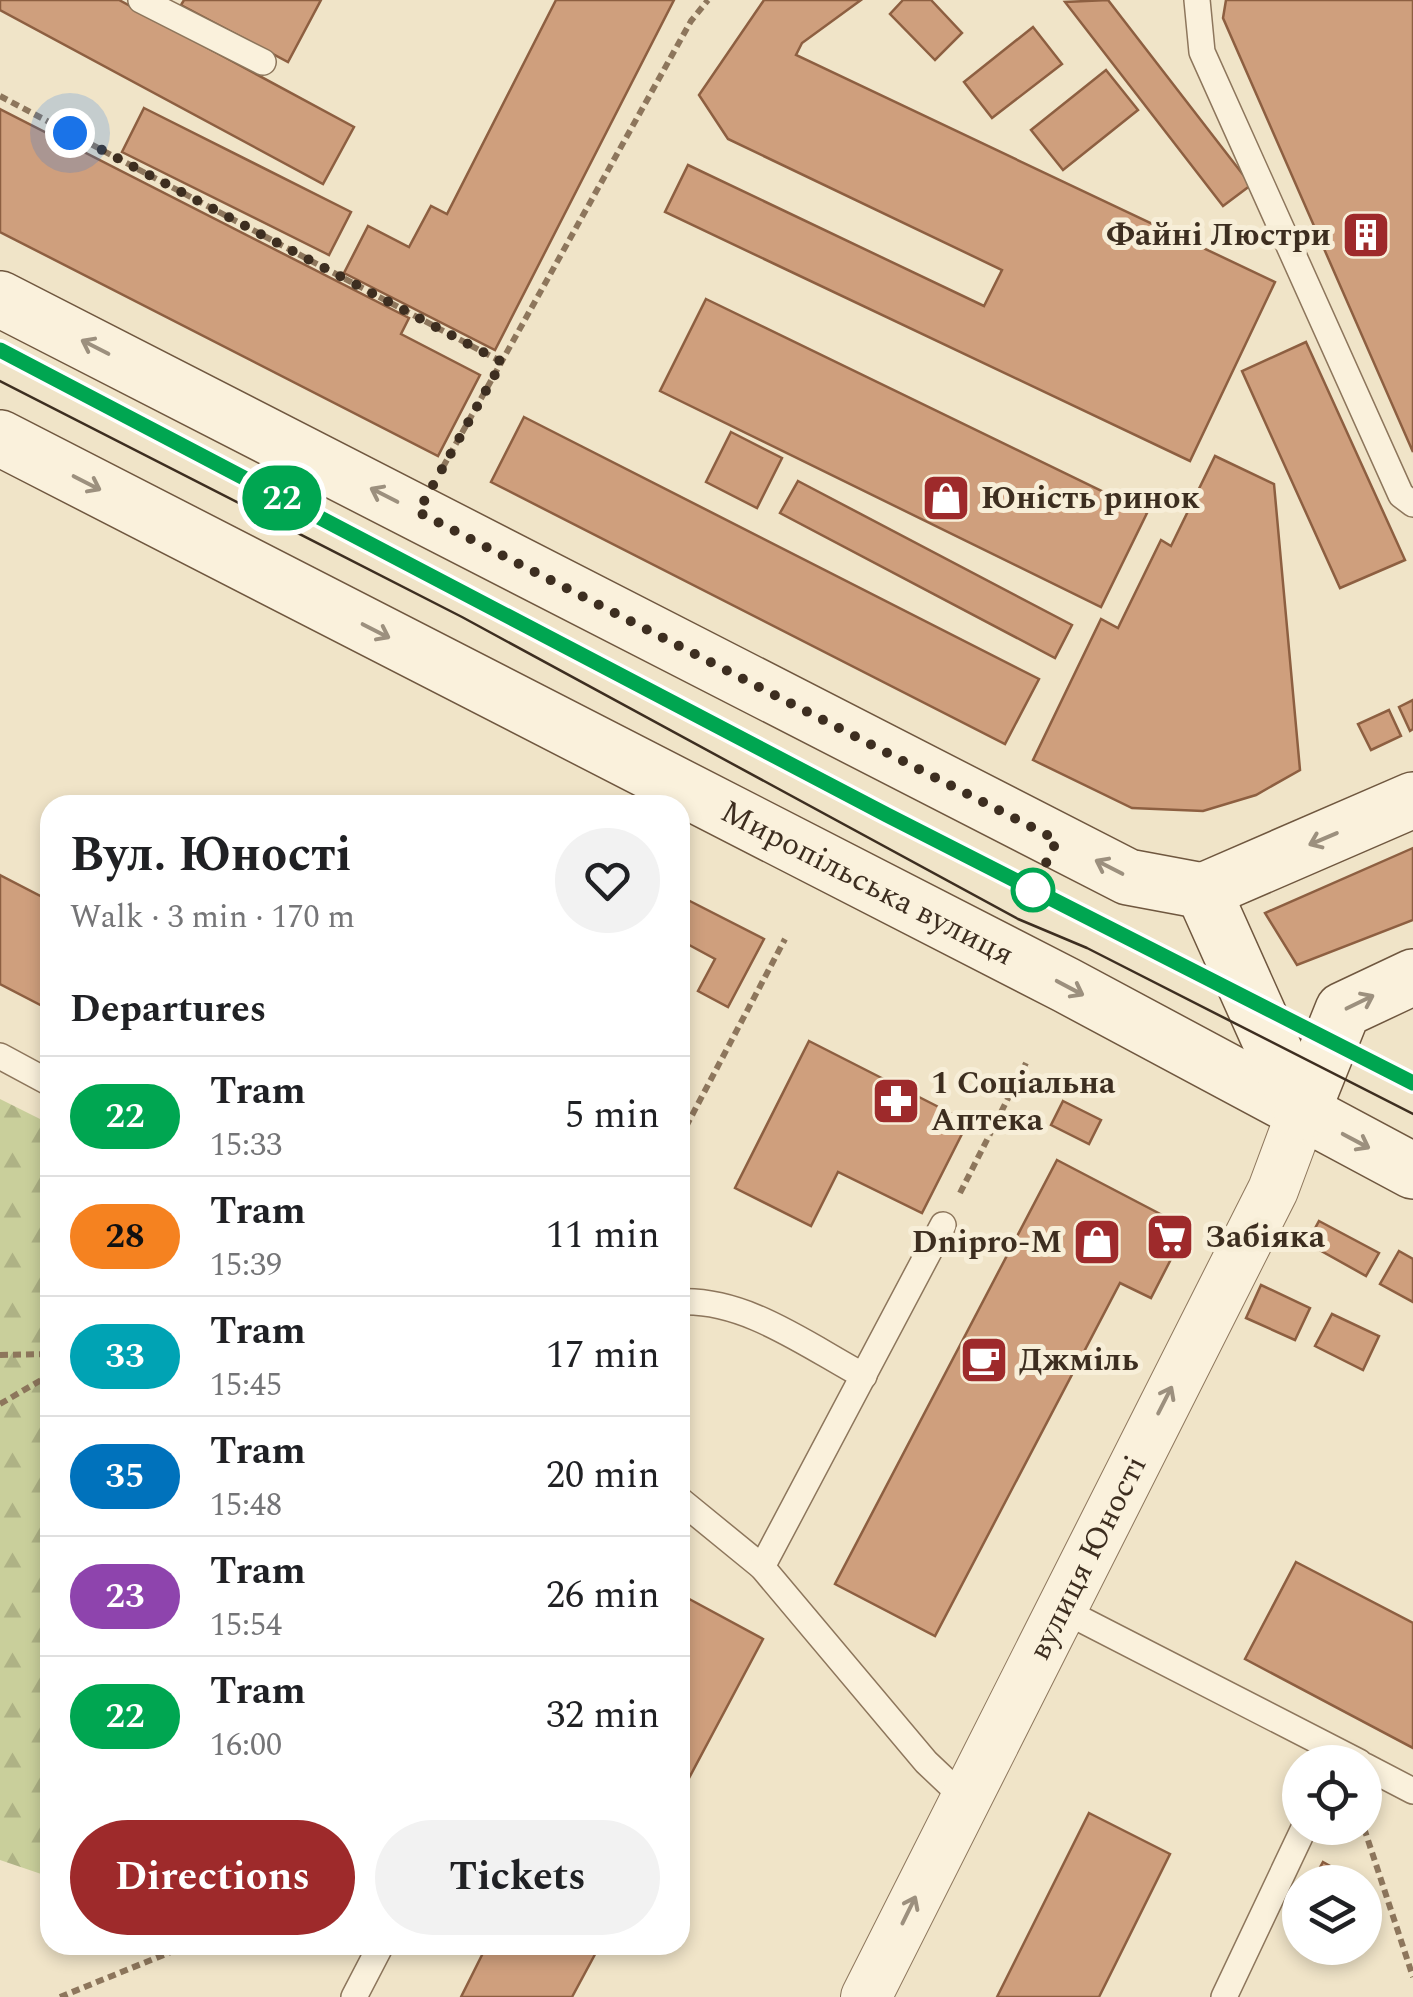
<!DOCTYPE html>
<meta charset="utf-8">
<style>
body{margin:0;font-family:Spectral,serif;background:#f2f2f2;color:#202124;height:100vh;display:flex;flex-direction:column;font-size:38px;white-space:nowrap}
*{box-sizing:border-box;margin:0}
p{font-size:32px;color:#757577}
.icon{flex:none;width:55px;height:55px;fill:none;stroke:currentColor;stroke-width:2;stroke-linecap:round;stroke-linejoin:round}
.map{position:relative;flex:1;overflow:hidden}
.sheet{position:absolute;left:40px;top:795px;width:650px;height:1160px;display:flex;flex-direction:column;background:#fff;border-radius:30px;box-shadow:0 5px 15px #0003}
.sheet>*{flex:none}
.badge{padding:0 20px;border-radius:32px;font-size:35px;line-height:65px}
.tools{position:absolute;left:1282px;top:1745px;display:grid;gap:20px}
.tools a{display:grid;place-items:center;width:100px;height:100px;border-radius:50%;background:#fff;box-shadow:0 5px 15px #0003;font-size:50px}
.you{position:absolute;width:50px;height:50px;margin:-25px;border:8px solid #fff;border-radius:50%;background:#1a73e8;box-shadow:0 0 0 15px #1a73e833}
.map>.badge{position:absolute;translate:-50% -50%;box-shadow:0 0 0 5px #fff}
h2{padding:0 30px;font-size:38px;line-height:90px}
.round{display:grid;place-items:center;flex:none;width:105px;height:105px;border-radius:52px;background:#f2f2f2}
.head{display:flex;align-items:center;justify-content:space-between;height:170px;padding:0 30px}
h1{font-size:48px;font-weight:700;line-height:75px}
.cta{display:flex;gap:20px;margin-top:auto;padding:20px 30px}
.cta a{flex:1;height:115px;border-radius:60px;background:#9e2a2b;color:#fff;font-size:40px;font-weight:700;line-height:115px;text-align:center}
.cta a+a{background:#f2f2f2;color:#202124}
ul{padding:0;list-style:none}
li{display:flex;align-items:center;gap:30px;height:120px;padding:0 30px;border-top:2px solid #e0e0e0}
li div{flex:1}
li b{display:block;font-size:38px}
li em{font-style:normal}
li .badge{min-width:110px;font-weight:700;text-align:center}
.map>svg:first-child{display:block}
.forest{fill:url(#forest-firs)}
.building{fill:#cf9f7d;stroke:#8d5f41;stroke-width:2.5}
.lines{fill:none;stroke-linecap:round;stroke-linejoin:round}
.lane-casing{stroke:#8d765c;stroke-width:28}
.street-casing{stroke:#8d765c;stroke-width:52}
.secondary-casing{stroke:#6f573f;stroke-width:58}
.path{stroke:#8d765c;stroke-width:6;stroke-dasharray:8 5;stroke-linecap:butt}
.lane{stroke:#faf1dc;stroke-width:25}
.street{stroke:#faf1dc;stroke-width:50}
.secondary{stroke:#faf1dc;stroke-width:55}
.tram{stroke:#3d2e20;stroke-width:2.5}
.oneway{stroke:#9c907e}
.line-casing{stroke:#fff;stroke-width:22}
.line{stroke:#00a651;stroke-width:15}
.walk{stroke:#3d2e20;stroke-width:10;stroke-dasharray:0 18}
.stop-dot{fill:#fff;stroke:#00a651;stroke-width:5}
.labels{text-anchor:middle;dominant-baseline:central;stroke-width:10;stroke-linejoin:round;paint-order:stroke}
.poi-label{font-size:32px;font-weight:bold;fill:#3d2e20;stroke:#f7eed8;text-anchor:start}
.street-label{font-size:32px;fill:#3d2e20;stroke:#f7eed8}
</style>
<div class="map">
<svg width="1413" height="1997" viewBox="0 0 1413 1997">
<defs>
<pattern id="forest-firs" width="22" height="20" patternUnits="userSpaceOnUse" patternTransform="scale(2.5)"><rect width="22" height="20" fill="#c9cf9b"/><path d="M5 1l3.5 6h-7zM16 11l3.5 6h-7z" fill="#aeb285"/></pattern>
</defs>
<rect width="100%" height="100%" fill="#f0e4c8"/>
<path class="forest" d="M0 1099 50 1124V1877L0 1860Z"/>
<g class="building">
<path d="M0 0H119L354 127 323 184 0 10Z"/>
<path d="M184 0H321L288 62 181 5Z"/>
<path d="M556 0H674L495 350 344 273 368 226 409 247 431 206 447 214Z"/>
<path d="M764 0H861L802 43 796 55 1275 282 1190 461 665 212 688 165 984 306 1002 270 728 139 699 95Z"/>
<path d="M903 0H931L962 33 935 60 890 14Z"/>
<path d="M1108 0 1251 185 1223 206 1065 2Z"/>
<path d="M1226 0H1413V452L1223 18Z"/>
<path d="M1033 27 1062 64 992 118 964 82Z"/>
<path d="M1106 70 1138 110 1063 170 1031 130Z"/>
<path d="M144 108 351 212 329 255 122 152Z"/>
<path d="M0 109 409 318 401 334 480 375 438 456 0 232Z"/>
<path d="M706 299 1147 513 1101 607 660 391Z"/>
<path d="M1306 342 1405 560 1340 588 1242 371Z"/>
<path d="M524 417 1039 679 1005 744 491 482Z"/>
<path d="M731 432 782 458 757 508 706 482Z"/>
<path d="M1215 456 1274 484 1300 770 1256 795 1203 811 1132 808 1033 760 1101 619 1118 628 1161 540 1171 546Z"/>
<path d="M798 481 1072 625 1055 658 780 513Z"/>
<path d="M1413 700V729L1410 731 1399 707Z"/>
<path d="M1389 710 1401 736 1371 750 1358 724Z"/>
<path d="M1413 848V920L1297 965 1265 913Z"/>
<path d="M0 875 50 901V1010L0 984Z"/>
<path d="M680 896 764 939 728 1007 698 991 715 959 680 940Z"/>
<path d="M809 1041 968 1122 922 1213 838 1172 811 1226 735 1188Z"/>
<path d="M1063 1101 1101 1120 1089 1144 1051 1125Z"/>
<path d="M1057 1160 1187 1228 1151 1298 1120 1283 935 1636 835 1584Z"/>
<path d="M1319 1221 1379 1253 1366 1276 1307 1243Z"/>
<path d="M1399 1251 1413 1259V1302L1380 1284Z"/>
<path d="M1261 1285 1310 1308 1295 1340 1246 1318Z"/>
<path d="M1332 1314 1379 1336 1363 1370 1315 1346Z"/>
<path d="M1296 1562 1413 1623V1748L1245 1659Z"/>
<path d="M680 1594 763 1639 680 1795Z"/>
<path d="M1089 1813 1170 1854 1099 1997H997Z"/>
<path d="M1323 1862 1359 1882H1312Z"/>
<path d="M487 1945H600L572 1997H461Z"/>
</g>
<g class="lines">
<g class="lane-casing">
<g id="lane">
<path d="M141 0 263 62"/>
<path d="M1197 0 1202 52 1401 495 1413 504"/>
<path d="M0 1056 50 1083"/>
<path d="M680 1302C746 1299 808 1346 864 1376"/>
<path d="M680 1500 762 1567 926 1762 964 1798"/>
<path d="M762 1567 943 1225"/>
<path d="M1059 1608 1359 1762"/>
<path d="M1365 1766 1413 1791"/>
<path d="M354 1997 381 1945"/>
<path d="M1224 1997 1304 1828"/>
</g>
</g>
<g class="street-casing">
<g id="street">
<path id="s1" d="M866 1997 1273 1190 1302 1112"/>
</g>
</g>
<g class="secondary-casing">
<g id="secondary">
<path d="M0 299 1128 877 1203 891"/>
<path id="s2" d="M0 438 1066 985 1413 1171"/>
<path d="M1203 891 1302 1112"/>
<path d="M1203 891 1413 800"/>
<path d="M1302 1112 1343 1010 1413 977"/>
</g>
</g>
<g class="path">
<path d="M0 96 502 362"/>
<path d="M443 467 691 21 708 0"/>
<path d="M680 1138 785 939"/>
<path d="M960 1193 1026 1063"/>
<path d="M0 1355 50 1354"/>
<path d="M0 1404 50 1375"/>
<path d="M1364 1828 1413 1977"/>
<path d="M60 1997 188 1945"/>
</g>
<use href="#lane" class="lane"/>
<use href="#street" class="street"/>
<use href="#secondary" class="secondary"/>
<g class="tram">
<path d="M0 350 887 815 1413 1083"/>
<path d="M0 381 462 617 1018 919 1087 948 1413 1114"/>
</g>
</g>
<defs><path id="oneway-shaft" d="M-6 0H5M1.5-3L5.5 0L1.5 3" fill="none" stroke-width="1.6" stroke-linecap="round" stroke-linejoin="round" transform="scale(2.5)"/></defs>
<g class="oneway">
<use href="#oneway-shaft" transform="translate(95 347) rotate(-153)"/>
<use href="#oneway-shaft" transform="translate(87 483) rotate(27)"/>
<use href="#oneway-shaft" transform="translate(384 495) rotate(-153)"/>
<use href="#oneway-shaft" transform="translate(376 631) rotate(27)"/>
<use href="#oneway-shaft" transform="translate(1323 839) rotate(157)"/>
<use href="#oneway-shaft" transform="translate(1109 867) rotate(-153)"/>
<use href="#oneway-shaft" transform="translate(1070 988) rotate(28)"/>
<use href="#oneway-shaft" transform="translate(1360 1002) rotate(-26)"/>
<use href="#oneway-shaft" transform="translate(1356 1141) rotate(28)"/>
<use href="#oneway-shaft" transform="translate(1165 1400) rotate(-63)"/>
<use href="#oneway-shaft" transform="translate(909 1910) rotate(-64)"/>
</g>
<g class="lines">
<g class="line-casing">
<path id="line" d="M0 350 887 815 1413 1083"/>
</g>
<use href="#line" class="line"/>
<path class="walk" d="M70 133 502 362 418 512 1057 840 1033 890"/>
</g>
<defs>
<g id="building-square" transform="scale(2.5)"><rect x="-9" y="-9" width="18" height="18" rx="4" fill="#9e2a2b" stroke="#f7eed8"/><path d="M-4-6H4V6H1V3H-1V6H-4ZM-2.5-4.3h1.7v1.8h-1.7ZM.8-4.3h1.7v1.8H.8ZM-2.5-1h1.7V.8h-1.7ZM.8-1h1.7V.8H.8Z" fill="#fff"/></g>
<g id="shop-square" transform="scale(2.5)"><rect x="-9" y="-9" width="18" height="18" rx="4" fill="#9e2a2b" stroke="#f7eed8"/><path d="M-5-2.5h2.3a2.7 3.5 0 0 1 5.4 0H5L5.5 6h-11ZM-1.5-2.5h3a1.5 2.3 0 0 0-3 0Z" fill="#fff"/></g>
<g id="pharmacy-square" transform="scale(2.5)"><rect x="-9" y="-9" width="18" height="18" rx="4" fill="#9e2a2b" stroke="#f7eed8"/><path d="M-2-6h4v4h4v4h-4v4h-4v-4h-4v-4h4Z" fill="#fff"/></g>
<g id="supermarket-square" transform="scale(2.5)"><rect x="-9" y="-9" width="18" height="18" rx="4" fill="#9e2a2b" stroke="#f7eed8"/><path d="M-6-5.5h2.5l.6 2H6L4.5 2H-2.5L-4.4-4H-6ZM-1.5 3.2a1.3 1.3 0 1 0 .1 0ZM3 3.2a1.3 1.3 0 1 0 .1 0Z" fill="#fff"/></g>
<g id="cafe-square" transform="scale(2.5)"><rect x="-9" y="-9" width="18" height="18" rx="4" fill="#9e2a2b" stroke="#f7eed8"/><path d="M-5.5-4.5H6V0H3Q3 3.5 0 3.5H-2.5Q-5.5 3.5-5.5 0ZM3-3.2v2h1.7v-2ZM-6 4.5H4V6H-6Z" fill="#fff"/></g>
</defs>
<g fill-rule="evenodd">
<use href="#building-square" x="1366" y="235"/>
<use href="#shop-square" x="946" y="498"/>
<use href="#pharmacy-square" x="896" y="1101"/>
<use href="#supermarket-square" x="1170" y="1237"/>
<use href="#shop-square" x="1097" y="1242"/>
<use href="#cafe-square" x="984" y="1360"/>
</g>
<circle class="stop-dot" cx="1033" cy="890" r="20"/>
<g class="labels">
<g class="poi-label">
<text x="1331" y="235" text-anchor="end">Файні Люстри</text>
<text x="981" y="498">Юність ринок</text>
<text x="931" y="1083">1 Соціальна<tspan x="931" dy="37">Аптека</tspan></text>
<text x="1205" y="1237">Забіяка</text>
<text x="1062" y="1242" text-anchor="end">Dnipro-M</text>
<text x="1019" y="1360">Джміль</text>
</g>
<g class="street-label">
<text stroke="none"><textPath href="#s2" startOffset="975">Миропільська вулиця</textPath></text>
<text stroke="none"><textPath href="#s1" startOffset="492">вулиця Юності</textPath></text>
</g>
</g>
</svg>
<div class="tools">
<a><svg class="icon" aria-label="locate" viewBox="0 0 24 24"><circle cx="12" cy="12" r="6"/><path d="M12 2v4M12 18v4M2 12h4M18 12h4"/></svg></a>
<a><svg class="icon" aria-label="layers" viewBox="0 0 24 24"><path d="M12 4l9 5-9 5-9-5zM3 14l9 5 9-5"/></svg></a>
</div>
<div class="you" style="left:70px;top:133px"></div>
<b class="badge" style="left:282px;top:498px;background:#00a651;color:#fff">22</b>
<section class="sheet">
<div class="head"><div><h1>Вул. Юності</h1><p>Walk · 3 min · 170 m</p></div><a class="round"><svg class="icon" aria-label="heart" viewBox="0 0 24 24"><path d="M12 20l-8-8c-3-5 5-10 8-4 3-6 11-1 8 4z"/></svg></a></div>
<h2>Departures</h2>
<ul>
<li><span class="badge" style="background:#00a651;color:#fff">22</span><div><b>Tram</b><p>15:33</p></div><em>5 min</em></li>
<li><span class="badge" style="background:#f58220;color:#111">28</span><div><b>Tram</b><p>15:39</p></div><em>11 min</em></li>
<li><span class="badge" style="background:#00a3b4;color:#fff">33</span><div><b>Tram</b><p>15:45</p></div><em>17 min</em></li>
<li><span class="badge" style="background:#0072bc;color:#fff">35</span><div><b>Tram</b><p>15:48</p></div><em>20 min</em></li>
<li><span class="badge" style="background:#8e44ad;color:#fff">23</span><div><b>Tram</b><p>15:54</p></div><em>26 min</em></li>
<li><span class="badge" style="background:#00a651;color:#fff">22</span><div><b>Tram</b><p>16:00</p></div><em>32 min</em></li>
</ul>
<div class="cta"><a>Directions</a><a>Tickets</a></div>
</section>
</div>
